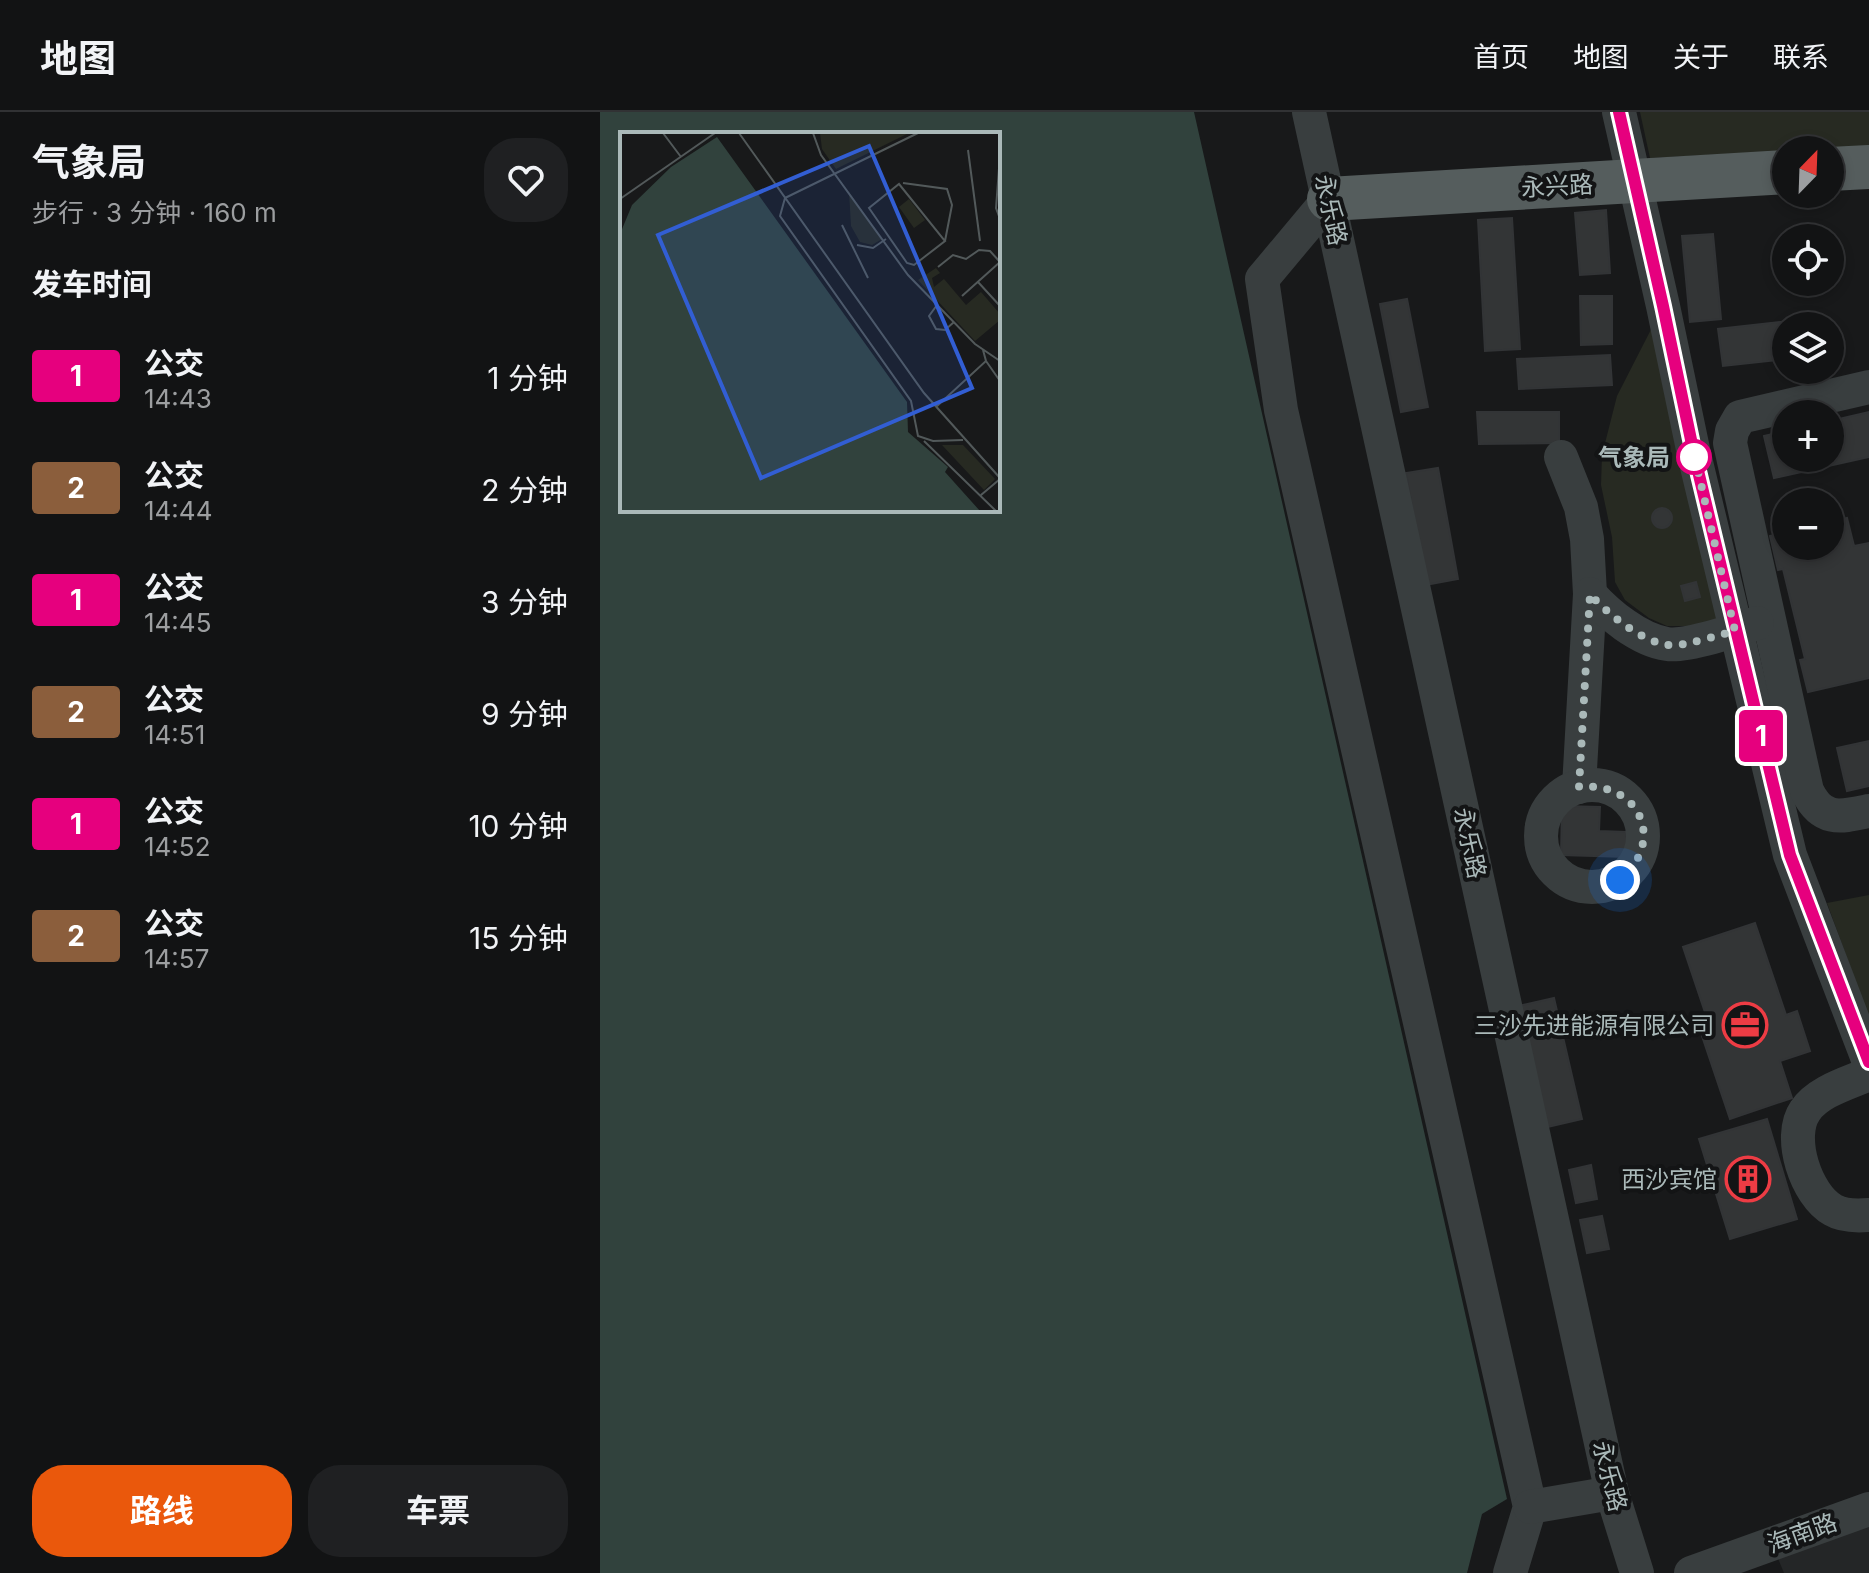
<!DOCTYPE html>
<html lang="zh">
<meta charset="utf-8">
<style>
body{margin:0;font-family:Inter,"Noto Sans SC",sans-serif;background:#1f2022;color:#f1f3f6;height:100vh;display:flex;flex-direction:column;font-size:30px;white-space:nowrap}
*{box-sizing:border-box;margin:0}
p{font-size:26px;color:#9c9ea0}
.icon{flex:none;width:44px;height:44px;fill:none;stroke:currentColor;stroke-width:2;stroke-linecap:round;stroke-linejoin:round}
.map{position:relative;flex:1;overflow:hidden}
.side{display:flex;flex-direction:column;background:#121314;width:600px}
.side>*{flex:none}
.badge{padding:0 16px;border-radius:6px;font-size:28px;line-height:52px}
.needle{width:52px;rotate:23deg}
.tools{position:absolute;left:1172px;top:24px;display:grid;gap:16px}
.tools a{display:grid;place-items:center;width:72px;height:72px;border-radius:50%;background:#121314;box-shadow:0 4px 12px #0003,0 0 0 2px #313234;font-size:40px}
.you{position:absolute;width:40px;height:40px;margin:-20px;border:6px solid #fff;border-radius:50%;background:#1a73e8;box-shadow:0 0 0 12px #1a73e833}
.map>.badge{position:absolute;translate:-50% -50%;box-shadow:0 0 0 4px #fff}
h2{padding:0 32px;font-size:30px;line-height:72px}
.round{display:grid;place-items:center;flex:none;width:84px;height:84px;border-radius:32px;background:#1f2022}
.headline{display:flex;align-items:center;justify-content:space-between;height:136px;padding:0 32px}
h1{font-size:38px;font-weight:700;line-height:60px}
.action{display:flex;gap:16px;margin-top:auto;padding:16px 32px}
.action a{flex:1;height:92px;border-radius:32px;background:#ea580c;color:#fff;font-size:32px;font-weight:700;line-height:92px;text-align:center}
.action a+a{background:#1f2022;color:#f1f3f6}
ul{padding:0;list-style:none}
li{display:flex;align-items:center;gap:24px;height:112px;padding:0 32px}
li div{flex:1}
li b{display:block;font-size:30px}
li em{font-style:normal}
li .badge{min-width:88px;font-weight:700;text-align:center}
header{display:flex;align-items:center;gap:48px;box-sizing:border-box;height:112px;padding:0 40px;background:#121314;border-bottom:2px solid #313234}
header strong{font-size:38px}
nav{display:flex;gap:44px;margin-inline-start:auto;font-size:28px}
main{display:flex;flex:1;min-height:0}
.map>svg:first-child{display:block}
.built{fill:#242627}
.green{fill:#272a22}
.water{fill:#31423d;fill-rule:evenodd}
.building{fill:#333536;stroke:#323436;stroke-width:2}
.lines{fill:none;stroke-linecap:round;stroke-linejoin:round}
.minor{stroke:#393e3f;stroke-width:34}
.major{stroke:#555d5d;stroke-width:44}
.line-casing{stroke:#fff;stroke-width:18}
.line{stroke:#e6007e;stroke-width:12}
.walk{stroke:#aab9b9;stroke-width:8;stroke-dasharray:0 14.4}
.stop-dot{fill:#fff;stroke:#e6007e;stroke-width:4}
.labels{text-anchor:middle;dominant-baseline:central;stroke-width:8;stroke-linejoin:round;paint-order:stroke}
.street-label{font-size:24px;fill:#aab9b9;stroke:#131415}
.stop-label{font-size:24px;font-weight:bold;fill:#aab9b9;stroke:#131415;text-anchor:end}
.poi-label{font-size:24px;fill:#aab9b9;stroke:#131415;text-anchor:end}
.inset-road{fill:none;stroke:#52595a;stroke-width:2}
.view{fill:#325ed3;fill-opacity:0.15;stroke:#325ed3;stroke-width:4}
.inset-edge{fill:none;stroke:#aab9b9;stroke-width:4}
</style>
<header>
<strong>地图</strong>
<nav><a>首页</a><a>地图</a><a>关于</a><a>联系</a></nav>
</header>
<main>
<section class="side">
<div class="headline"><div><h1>气象局</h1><p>步行 · 3 分钟 · 160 m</p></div><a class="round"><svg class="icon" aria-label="heart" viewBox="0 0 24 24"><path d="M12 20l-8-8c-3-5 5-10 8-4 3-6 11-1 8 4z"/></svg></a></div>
<h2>发车时间</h2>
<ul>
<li><span class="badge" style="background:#e6007e;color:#fff">1</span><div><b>公交</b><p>14:43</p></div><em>1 分钟</em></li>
<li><span class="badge" style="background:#8b5e3c;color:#fff">2</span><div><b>公交</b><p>14:44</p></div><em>2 分钟</em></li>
<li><span class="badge" style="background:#e6007e;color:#fff">1</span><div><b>公交</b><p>14:45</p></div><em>3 分钟</em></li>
<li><span class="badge" style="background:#8b5e3c;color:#fff">2</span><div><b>公交</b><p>14:51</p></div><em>9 分钟</em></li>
<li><span class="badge" style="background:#e6007e;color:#fff">1</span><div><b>公交</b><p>14:52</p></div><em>10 分钟</em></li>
<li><span class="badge" style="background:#8b5e3c;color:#fff">2</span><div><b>公交</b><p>14:57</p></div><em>15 分钟</em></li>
</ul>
<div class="action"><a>路线</a><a>车票</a></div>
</section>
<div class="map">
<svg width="1269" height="1461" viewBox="0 0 1269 1461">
<rect width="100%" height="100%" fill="#18191a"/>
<path class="built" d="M1269 1411V1461H1184L1177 1444Z"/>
<g class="green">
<path d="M1040 0H1269V34L1050 46Z"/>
<path d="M1063 194 1132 502 1102 514H1067L1049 506 1025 488 1015 470 1012 425 1001 373 1002 343 1017 284Z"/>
<path d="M1269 783V906L1227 791Z"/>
</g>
<path class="water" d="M0 0H594L907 1387 882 1402 867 1461H0ZM22 22H398V398H22Z"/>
<g class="building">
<path d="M1006 98 1010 161 980 163 975 101Z"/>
<path d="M912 106 920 237 885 239 878 108Z"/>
<path d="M1113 122 1121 207 1090 210 1082 124Z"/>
<path d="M980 184H1012V232L981 233Z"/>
<path d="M807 187 828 295 801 300 780 192Z"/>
<path d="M1199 208V214H1186V247L1123 254 1118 217Z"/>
<path d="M1010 243 1012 273 919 277 917 247Z"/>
<path d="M877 300H959V331L879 332Z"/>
<path d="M1269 300V345L1174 366 1164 324 1186 319V346H1230V309Z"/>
<path d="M838 356 858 467 825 473 806 361Z"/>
<circle cx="1062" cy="406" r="10"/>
<path d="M1247 406 1254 434 1269 431V566L1208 580 1200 548 1205 547 1183 457 1178 458 1170 424 1186 420V434H1230V410Z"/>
<path d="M1096 470 1100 485 1085 489 1081 474Z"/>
<path d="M1269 629V674L1247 679 1237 636Z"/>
<path d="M962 694 1000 695 999 719 1026 720V745L961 743Z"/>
<path d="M1155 811 1186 903 1197 899 1210 939 1180 949 1192 986 1130 1007 1102 924 1112 921 1083 835Z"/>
<path d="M954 886 982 1007 943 1016 914 895Z"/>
<path d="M1167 1007 1197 1107 1130 1127 1099 1027Z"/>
<path d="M991 1053 997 1087 976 1091 969 1058Z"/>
<path d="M1002 1104 1009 1137 987 1141 980 1108Z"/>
</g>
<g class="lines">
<g class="minor">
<path d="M709 0 1012 1381 1037 1461"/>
<path d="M1019 0 1063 194 1094 342 1190 743 1269 950"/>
<path d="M729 87 662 167 681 298 930 1395 910 1461"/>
<path d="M1269 275 1140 305 1132 319 1130 331 1207 679C1222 710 1240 705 1269 699"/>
<path d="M961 345 981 395 987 427 990 482 979 675"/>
<path d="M990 482C1008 502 1039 528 1067 532 1086 535 1138 518 1157 511"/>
<circle cx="992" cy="724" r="51"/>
<path d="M1269 962C1249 971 1218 979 1205 999 1187 1025 1206 1083 1233 1098 1243 1104 1257 1104 1269 1103"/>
<path d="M930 1395 1012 1381"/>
<path d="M1091 1461 1269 1397"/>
</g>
<g class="major">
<path d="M1230 57 1269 55"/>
<path d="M729 87 1186 60"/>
</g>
</g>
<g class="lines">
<g class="line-casing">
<path id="line" d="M1019 0 1063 194 1094 342 1190 743 1269 950"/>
</g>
<use href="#line" class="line"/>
<path class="walk" d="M1020 768C1067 728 1039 669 979 675L990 482C1006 501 1043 530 1068 533 1085 535 1117 523 1135 519L1094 342V345"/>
</g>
<defs>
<g id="office-ring" transform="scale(2.3)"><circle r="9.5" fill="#131415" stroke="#ed3c44" stroke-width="1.5"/><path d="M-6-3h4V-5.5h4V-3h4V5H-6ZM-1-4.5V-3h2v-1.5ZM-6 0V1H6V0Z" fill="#ed3c44"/></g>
<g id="building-ring" transform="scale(2.3)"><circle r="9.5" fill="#131415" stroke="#ed3c44" stroke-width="1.5"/><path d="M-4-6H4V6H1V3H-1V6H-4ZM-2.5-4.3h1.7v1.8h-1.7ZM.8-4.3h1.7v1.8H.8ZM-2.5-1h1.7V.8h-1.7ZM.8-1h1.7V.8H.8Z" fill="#ed3c44"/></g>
</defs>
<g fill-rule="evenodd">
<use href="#office-ring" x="1145" y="913"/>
<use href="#building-ring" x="1148" y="1067"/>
</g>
<circle class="stop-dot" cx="1094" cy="345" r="16"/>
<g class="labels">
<g class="street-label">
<text transform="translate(957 74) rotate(-3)">永兴路</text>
<text transform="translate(731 98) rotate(78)">永乐路</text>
<text transform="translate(870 731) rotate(78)">永乐路</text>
<text transform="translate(1010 1364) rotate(76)">永乐路</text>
<text transform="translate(1202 1421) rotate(-20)">海南路</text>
</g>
<g class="stop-label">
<text x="1070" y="345">气象局</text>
</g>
<g class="poi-label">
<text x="1114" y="913">三沙先进能源有限公司</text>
<text x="1117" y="1067">西沙宾馆</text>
</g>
</g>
<g transform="translate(20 20)">
<rect width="380" height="380" fill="#18191a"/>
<path d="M200 1H289L216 37 202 17ZM229 60 262 107 252 113 240 110 231 94ZM289 67 305 88 294 96 279 75ZM316 136 320 141 312 146 314 155 324 147 346 173 361 160 380 182V188L355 209 298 148ZM322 313H343L375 347 364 358Z" fill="#272a22"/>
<path d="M97 5 287 270 288 300 328 335 325 340 360 379H0V102L12 73 51 35Z" fill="#31423d"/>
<path class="inset-road" d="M43 1 61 25M119 1 304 261 380 346M193 1 201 23 288 143 355 212 380 229M348 18 360 109M380 23 376 76 380 87M283 51 327 57 332 73 325 109M279 52 325 109 294 133 287 131 249 76ZM165 66 160 84 291 269 298 304 313 309 343 308M165 66 298 1M0 67 95 1M222 93 248 146M237 113 253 116 266 107M318 135 333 123 346 127 359 118 370 119 380 130M358 150 380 174M342 164 380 130M317 173 309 184 316 197 325 198 334 190M366 229 380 249M316 275 366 229 363 218M304 309 376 379M361 363 380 347"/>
<path class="view" d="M249 14 352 256 141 346 38 103Z"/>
<rect width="380" height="380" class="inset-edge"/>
</g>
</svg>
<div class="tools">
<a><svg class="needle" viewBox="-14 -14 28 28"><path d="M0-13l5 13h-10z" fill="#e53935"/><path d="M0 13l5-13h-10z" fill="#9c9ea0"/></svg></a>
<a><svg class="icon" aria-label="locate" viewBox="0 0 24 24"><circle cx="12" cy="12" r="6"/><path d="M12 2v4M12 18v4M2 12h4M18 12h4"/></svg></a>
<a><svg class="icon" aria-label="layers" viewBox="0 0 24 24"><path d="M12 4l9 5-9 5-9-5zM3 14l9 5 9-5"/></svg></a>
<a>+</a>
<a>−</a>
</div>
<div class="you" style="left:1020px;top:768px"></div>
<b class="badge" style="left:1161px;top:624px;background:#e6007e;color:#fff">1</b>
</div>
</main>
